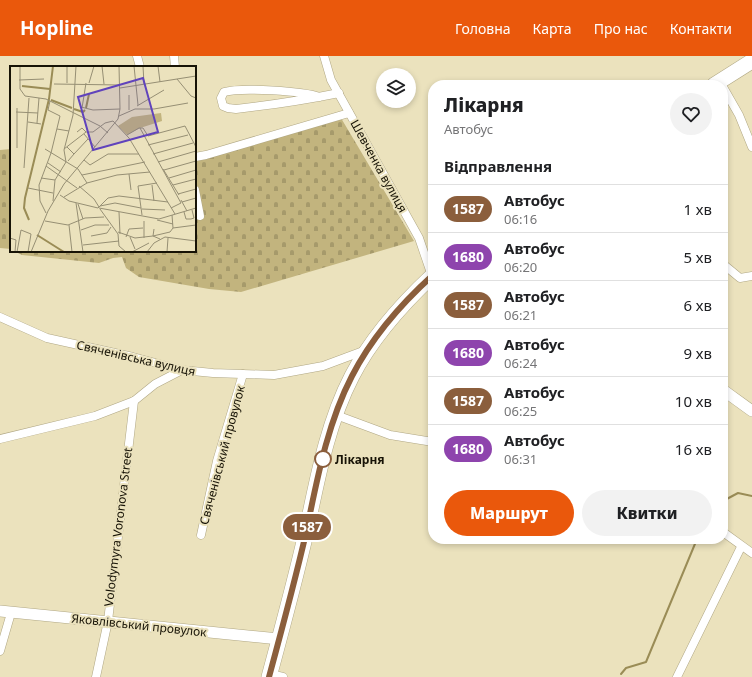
<!DOCTYPE html>
<html lang="uk">
<meta charset="utf-8">
<style>
body{margin:0;font-family:"Noto Sans",sans-serif;background:#f2f2f2;color:#202124;height:100vh;display:flex;flex-direction:column;font-size:15px;white-space:nowrap}
*{box-sizing:border-box;margin:0}
p{font-size:13px;color:#757577}
.icon{flex:none;width:22px;height:22px;fill:none;stroke:currentColor;stroke-width:2;stroke-linecap:round;stroke-linejoin:round}
.map{position:relative;flex:1;overflow:hidden}
.sheet{position:absolute;left:428px;top:24px;width:300px;height:464px;display:flex;flex-direction:column;background:#fff;border-radius:16px;box-shadow:0 2px 6px #0003}
.sheet>*{flex:none}
.badge{padding:0 8px;border-radius:13px;font-size:14px;line-height:26px}
.controls{position:absolute;left:376px;top:12px;display:grid;gap:8px}
.controls a{display:grid;place-items:center;width:40px;height:40px;border-radius:50%;background:#fff;box-shadow:0 2px 6px #0003;font-size:20px}
.map>.badge{position:absolute;translate:-50% -50%;box-shadow:0 0 0 2px #fff}
h2{padding:0 16px;font-size:15px;line-height:36px}
.round{display:grid;place-items:center;flex:none;width:42px;height:42px;border-radius:21px;background:#f2f2f2}
.summary{display:flex;align-items:center;justify-content:space-between;height:68px;padding:0 16px}
h1{font-size:19px;font-weight:800;line-height:30px}
.action{display:flex;gap:8px;margin-top:auto;padding:8px 16px}
.action a{flex:1;height:46px;border-radius:24px;background:#ea580c;color:#fff;font-size:16px;font-weight:800;line-height:46px;text-align:center}
.action a+a{background:#f2f2f2;color:#202124}
ul{padding:0;list-style:none}
li{display:flex;align-items:center;gap:12px;height:48px;padding:0 16px;border-top:1px solid #e0e0e0}
li div{flex:1}
li b{display:block;font-size:15px}
li em{font-style:normal}
li .badge{min-width:44px;font-weight:700;text-align:center}
header{display:flex;align-items:center;gap:24px;box-sizing:border-box;height:56px;padding:0 20px;background:#ea580c;color:#fff}
header strong{font-size:19px}
nav{display:flex;gap:22px;margin-inline-start:auto;font-size:14px}
.map>svg:first-child{display:block}
.cemetery{fill:url(#cemetery-stones)}
.lines{fill:none;stroke-linecap:round;stroke-linejoin:round}
.stream{stroke:#9a8c56;stroke-width:2}
.street-casing{stroke:#b0a784;stroke-width:9}
.secondary-casing{stroke:#b0a784;stroke-width:12}
.highway-casing{stroke:#b0a784;stroke-width:16}
.street{stroke:#fff;stroke-width:8}
.secondary{stroke:#fff;stroke-width:11}
.highway{stroke:#fff;stroke-width:15}
.line-casing{stroke:#fff;stroke-width:9}
.line{stroke:#8b5e3c;stroke-width:6}
.stop-dot{fill:#fff;stroke:#8b5e3c;stroke-width:2}
.labels{text-anchor:middle;dominant-baseline:central;stroke-width:4;stroke-linejoin:round;paint-order:stroke}
.street-label{font-size:12px;fill:#171306;stroke:#ebe2bd}
.stop-label{font-size:12px;font-weight:bold;fill:#171306;stroke:#ebe2bd;text-anchor:start}
.inset-river{fill:none;stroke:#9a8c56;stroke-width:2}
.inset-road{fill:none;stroke:#968f74;stroke-width:1}
.view{fill:#6043bc;fill-opacity:0.15;stroke:#6043bc;stroke-width:2}
.inset-edge{fill:none;stroke:#171306;stroke-width:2}
</style>
<header>
<strong>Hopline</strong>
<nav><a>Головна</a><a>Карта</a><a>Про нас</a><a>Контакти</a></nav>
</header>
<div class="map">
<svg width="752" height="621" viewBox="0 0 752 621">
<defs>
<pattern id="cemetery-stones" width="16" height="16" patternUnits="userSpaceOnUse"><rect width="16" height="16" fill="#c2b47e"/><path d="M2 7V4a2 2 0 0 1 4 0v3zM10 15v-3a2 2 0 0 1 4 0v3z" fill="#a69a6b"/></pattern>
</defs>
<rect width="100%" height="100%" fill="#ebe2bd"/>
<g class="cemetery">
<path d="M341 62 414 185 241 236 209 233 139 221 126 212 122 201 113 202 99 207 22 199 14 195H195V105Z"/>
<path d="M11 93V193L0 192V94Z"/>
</g>
<g class="lines">
<g class="stream">
<path d="M723 445 738 437 752 440"/>
<path d="M621 618 626 612 646 606 697 483"/>
</g>
<g class="street-casing">
<g id="street">
<path d="M137 0 140 11"/>
<path d="M174 0 175 11"/>
<path d="M324 0 331 24 419 182 433 223"/>
<path d="M723 31 739 59 752 91"/>
<path d="M320 41C303 35 242 31 224 36L221 42 223 50 228 52 236 53C271 49 305 44 339 37"/>
<path d="M195 101 206 99 349 57"/>
<path d="M195 134 200 160"/>
<path d="M723 208 740 222 752 220"/>
<path d="M0 261 47 282 133 301 182 314 213 317 274 319 323 310 366 294"/>
<path d="M336 359 390 379 433 386"/>
<path d="M0 383 95 360 134 345 155 328 182 314"/>
<path d="M723 476 752 497"/>
<path d="M201 479 217 405 243 318"/>
<path d="M0 595 11 557"/>
<path d="M270 618 283 621"/>
<path d="M96 621 108 565 134 345"/>
<path d="M677 621 741 491"/>
</g>
</g>
<g class="secondary-casing">
<g id="secondary">
<path d="M723 334 752 355"/>
<path d="M0 555 279 583"/>
</g>
</g>
<g class="highway-casing">
<g id="highway">
<path d="M714 29 752 5"/>
<path d="M269 621C282 573 295 525 306 477 317 425 327 368 352 320 371 283 402 248 433 219"/>
</g>
</g>
<use href="#street" class="street"/>
<use href="#secondary" class="secondary"/>
<use href="#highway" class="highway"/>
</g>
<g class="lines">
<g class="line-casing">
<path id="line" d="M269 621C282 573 295 525 306 477 317 424 327 368 352 320 371 283 402 247 433 219"/>
</g>
<use href="#line" class="line"/>
</g>
<circle class="stop-dot" cx="323" cy="403" r="8"/>
<g class="labels">
<g class="street-label">
<text transform="translate(379 110) rotate(61)">Шевченка вулиця</text>
<text transform="translate(136 302) rotate(13)">Свяченівська вулиця</text>
<text transform="translate(222 399) rotate(-75)">Свяченівський провулок</text>
<text transform="translate(118 471) rotate(-83)">Volodymyra Voronova Street</text>
<text transform="translate(139 569) rotate(6)">Яковлівський провулок</text>
</g>
<g class="stop-label">
<text x="335" y="403">Лікарня</text>
</g>
</g>
<g transform="translate(10 10)">
<rect width="186" height="186" fill="#ebe2bd"/>
<path d="M151 47 152 55 130 62 117 69 108 60 122 51Z" fill="#c2b47e"/>
<path class="inset-river" d="M12 20 40 23M41 34 62 42M76 42 79 28M64 43 73 46 75 44M19 154 14 142 15 132 39 33 43 0M27 169 54 186"/>
<path class="inset-road" d="M10 0V23L15 30 36 33 90 60 98 67M92 0 94 18M124 0 128 39M133 0 134 18M148 0 150 16M167 13 181 30 186 32M9 14 34 13M57 17V0M79 17 84 0M44 18 110 19M110 22 186 10M119 29V44M127 40 154 24M71 41 83 44 110 43M72 42 76 17M6 46 28 47M109 50 125 43H144L178 37M18 56 31 58M27 57 29 32M130 62 171 137 161 142M47 63 59 65M67 66 72 62 76 66M74 68 85 81M117 69 129 62H133L138 70 175 60 186 81M0 77V100M138 79 178 69M57 81 64 88 58 95M7 82V42M35 83 68 103 77 117M54 83 76 66H83L95 57 103 55 119 72 165 148M64 88 78 73M143 88 183 77M74 94 80 99 98 88H129M148 96 186 85M38 97 51 106M36 100 67 122M14 102 19 32M153 103 169 129M154 104 186 95M119 108 121 124M72 109 135 96M31 112 45 114M159 112 186 104M142 119 144 135M163 119 186 113M69 120 84 133 89 141M18 122 43 127M168 128 186 123M50 129 59 135 88 142M54 131 77 117 107 109 140 106M171 134 177 145M43 135 45 114 56 96 54 84 63 49 66 0M172 136 186 132M66 137 73 186M68 138 73 153M90 140 105 137 131 142M88 142 98 132 109 130 158 136M89 142 149 153 186 142M90 143 108 168 109 180 116 186M132 143 155 144M109 146 110 168M174 146 176 153H181L184 152 182 144M36 147 30 135 29 119 41 87 50 50 38 44 40 35M132 149 128 120 147 117M147 154 163 158M35 155 58 159 75 152 94 151M134 155V172M59 159 62 186M163 162 186 159M144 163 143 170 160 166 163 162 162 149M71 164 85 159H99M108 166 125 172 143 170 150 173M81 170 97 167 101 161M116 171 119 163 133 162M120 171 125 183M0 172 6 174 5 186M73 179 109 175M7 186 11 164 21 168 18 186M21 186 38 145 54 118 108 53 110 43 109 0M122 186 139 177M137 186 144 177 155 171 186 175M157 186 158 172"/>
<path class="view" d="M133 12 148 66 83 84 68 31Z"/>
<rect width="186" height="186" class="inset-edge"/>
</g>
</svg>
<div class="controls">
<a><svg class="icon" aria-label="layers" viewBox="0 0 24 24"><path d="M12 4l9 5-9 5-9-5zM3 14l9 5 9-5"/></svg></a>
</div>
<b class="badge" style="left:307px;top:471px;background:#8b5e3c;color:#fff">1587</b>
<section class="sheet">
<div class="summary"><div><h1>Лікарня</h1><p>Автобус</p></div><a class="round"><svg class="icon" aria-label="heart" viewBox="0 0 24 24"><path d="M12 20l-8-8c-3-5 5-10 8-4 3-6 11-1 8 4z"/></svg></a></div>
<h2>Відправлення</h2>
<ul>
<li><span class="badge" style="background:#8b5e3c;color:#fff">1587</span><div><b>Автобус</b><p>06:16</p></div><em>1 хв</em></li>
<li><span class="badge" style="background:#8e44ad;color:#fff">1680</span><div><b>Автобус</b><p>06:20</p></div><em>5 хв</em></li>
<li><span class="badge" style="background:#8b5e3c;color:#fff">1587</span><div><b>Автобус</b><p>06:21</p></div><em>6 хв</em></li>
<li><span class="badge" style="background:#8e44ad;color:#fff">1680</span><div><b>Автобус</b><p>06:24</p></div><em>9 хв</em></li>
<li><span class="badge" style="background:#8b5e3c;color:#fff">1587</span><div><b>Автобус</b><p>06:25</p></div><em>10 хв</em></li>
<li><span class="badge" style="background:#8e44ad;color:#fff">1680</span><div><b>Автобус</b><p>06:31</p></div><em>16 хв</em></li>
</ul>
<div class="action"><a>Маршрут</a><a>Квитки</a></div>
</section>
</div>
